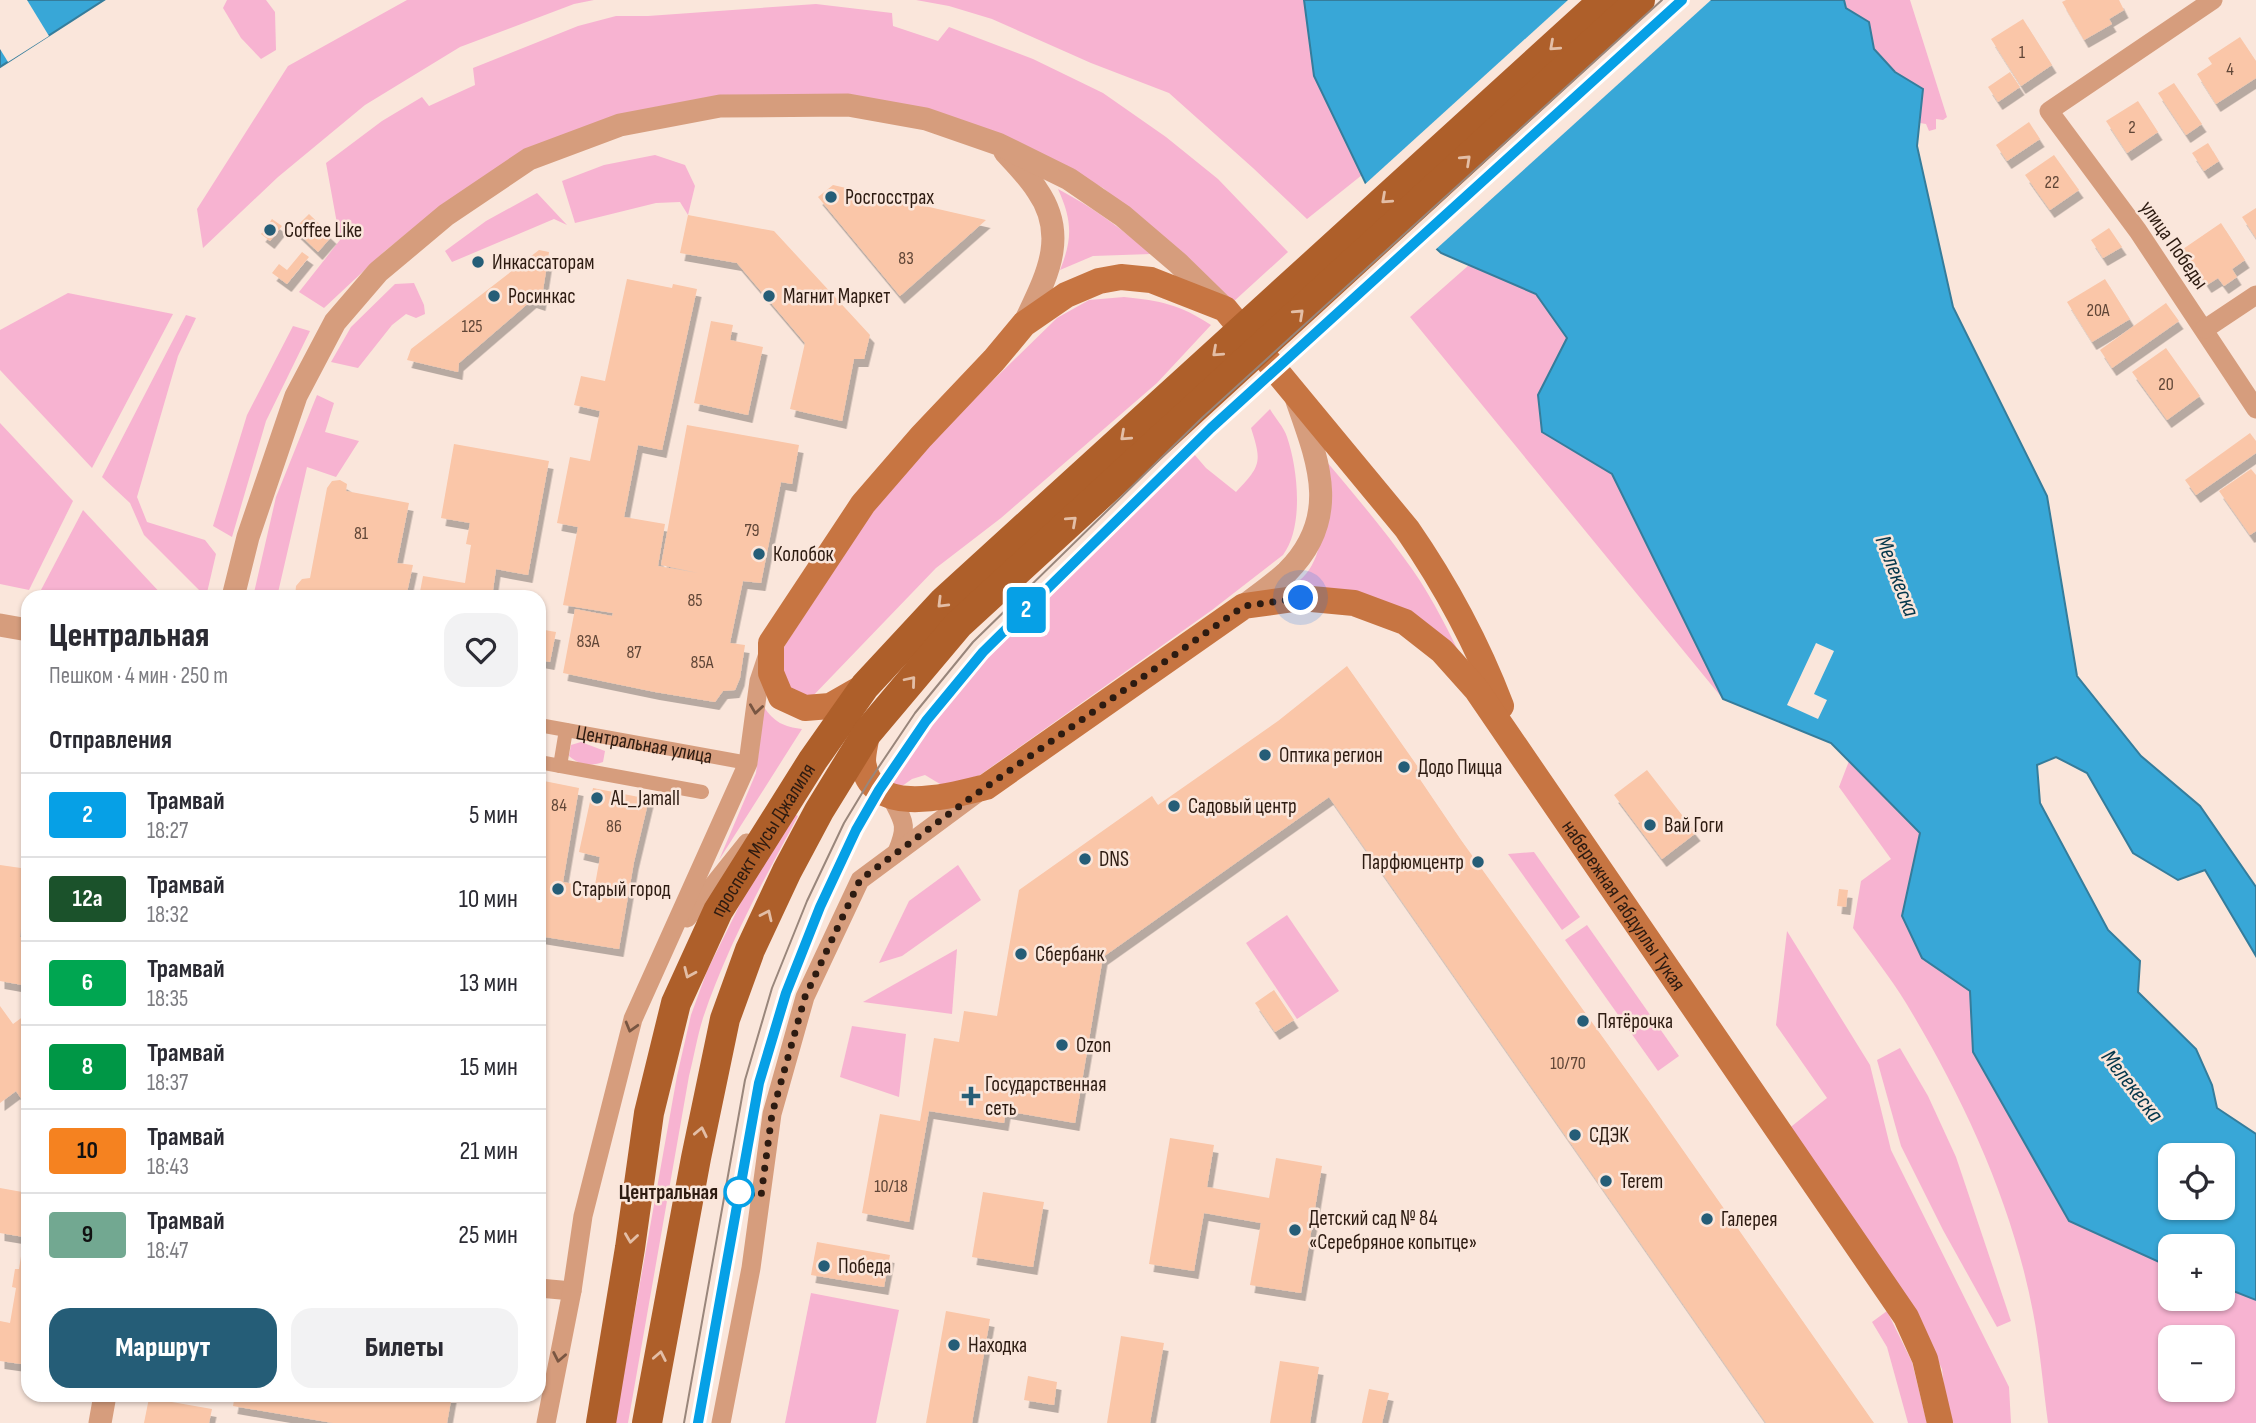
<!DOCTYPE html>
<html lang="ru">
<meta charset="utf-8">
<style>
body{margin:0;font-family:"Sofia Sans Condensed",sans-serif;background:#f2f2f3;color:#2b2b33;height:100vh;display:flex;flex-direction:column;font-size:26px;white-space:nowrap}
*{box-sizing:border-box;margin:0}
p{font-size:23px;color:#7c7c81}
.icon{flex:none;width:38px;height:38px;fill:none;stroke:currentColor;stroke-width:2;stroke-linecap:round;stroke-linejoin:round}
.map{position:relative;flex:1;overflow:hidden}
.details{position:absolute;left:21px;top:590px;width:525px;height:812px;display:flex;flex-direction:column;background:#fff;border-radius:21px;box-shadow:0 2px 5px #0004}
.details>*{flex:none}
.badge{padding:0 14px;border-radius:5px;font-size:24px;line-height:46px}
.controls{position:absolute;left:2158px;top:1143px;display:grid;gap:14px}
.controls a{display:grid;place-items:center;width:77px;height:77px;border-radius:14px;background:#fff;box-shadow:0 2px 5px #0004;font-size:35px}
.you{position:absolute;width:35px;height:35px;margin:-18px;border:5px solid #fff;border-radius:50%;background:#1a73e8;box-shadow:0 0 0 10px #1a73e833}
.map>.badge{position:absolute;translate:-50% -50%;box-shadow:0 0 0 4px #fff}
h2{padding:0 28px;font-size:26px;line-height:63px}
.round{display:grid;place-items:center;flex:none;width:74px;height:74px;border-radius:21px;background:#f2f2f3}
.headline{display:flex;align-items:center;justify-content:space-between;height:119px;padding:0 28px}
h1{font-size:33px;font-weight:800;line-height:52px}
.cta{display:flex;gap:14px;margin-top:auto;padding:14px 28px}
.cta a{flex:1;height:80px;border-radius:21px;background:#255d77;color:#fff;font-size:28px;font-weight:800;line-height:80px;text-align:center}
.cta a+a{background:#f2f2f3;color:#2b2b33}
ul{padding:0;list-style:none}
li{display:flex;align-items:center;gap:21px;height:84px;padding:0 28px;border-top:2px solid #e1e1e2}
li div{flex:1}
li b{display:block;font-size:26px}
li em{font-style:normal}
li .badge{min-width:77px;font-weight:700;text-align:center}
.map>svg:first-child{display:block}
.green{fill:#f7b3d1;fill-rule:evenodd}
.water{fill:#38a7d7;stroke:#357d9c;stroke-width:2;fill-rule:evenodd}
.pier{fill:#fae6db}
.building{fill:#fac6a8;filter:url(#shadow)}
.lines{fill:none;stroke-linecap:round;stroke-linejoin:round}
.pedestrian{stroke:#d69d7d;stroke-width:14}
.minor{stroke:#d69d7d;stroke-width:19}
.tertiary{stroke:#d69d7d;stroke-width:23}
.secondary{stroke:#c77542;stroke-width:26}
.primary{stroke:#ae5f2a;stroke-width:30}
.tram{stroke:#99867b;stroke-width:2}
.oneway{stroke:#e3bea6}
.oneway2{stroke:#795642}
.line-casing{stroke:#fff;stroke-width:16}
.line{stroke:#06a0e6;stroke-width:10}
.walk{stroke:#2d1b11;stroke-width:7;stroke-dasharray:0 12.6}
.poi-dot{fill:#255d77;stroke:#fae6db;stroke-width:2.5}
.stop-dot{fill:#fff;stroke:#06a0e6;stroke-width:3.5}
.labels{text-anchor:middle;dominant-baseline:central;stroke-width:5;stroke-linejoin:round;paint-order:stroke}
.number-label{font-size:18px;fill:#604637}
.poi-label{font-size:21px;fill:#2d1b11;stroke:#fae6db;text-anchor:start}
.street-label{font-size:21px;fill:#2d1b11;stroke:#fae6db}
.stop-label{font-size:21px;font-weight:bold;fill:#2d1b11;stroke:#fae6db;text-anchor:end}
.water-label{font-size:23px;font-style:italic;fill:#05374b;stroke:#fae6db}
</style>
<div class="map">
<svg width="2256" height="1423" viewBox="0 0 2256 1423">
<defs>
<filter id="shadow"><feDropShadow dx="4.5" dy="8" stdDeviation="0" flood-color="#0004"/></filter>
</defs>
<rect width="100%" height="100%" fill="#fae6db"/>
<g class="green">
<path d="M227 0H266L275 12 276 50 261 59 241 38 223 8Z"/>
<path d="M407 0H594L574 4 460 47 365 105 278 177 203 248 197 209 288 66Z"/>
<path d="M916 0H1304L1314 76 1362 175 1307 219 1253 168 1169 93 1091 63 992 19 949 6Z"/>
<path d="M1844 0H1910L1947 117 1943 120 1936 119V129L1929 131 1926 124 1920 123 1923 89 1895 72 1874 49 1869 22 1846 7Z"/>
<path d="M816 4 892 13 893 26 938 41 949 27 1033 59 1103 93 1166 137 1218 179 1288 252 1232 303 1192 261 1103 188 1029 148 941 115 673 107 447 201 385 251 324 308 299 292 340 240 326 163 382 121 422 97 429 106 475 85 473 68 578 26 616 16H648Z"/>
<path d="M655 155 685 165 695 186 688 215 680 202 656 203 575 223 562 181 604 165Z"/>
<path d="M1058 189C1092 207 1121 228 1151 254L1093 256 1060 270C1073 238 1072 220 1058 189Z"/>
<path d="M537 193 567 225 554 219 452 262 445 251 486 221Z"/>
<path d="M1469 265 1536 294 1567 338 1538 395 1542 432 1612 474 1723 699 1410 317Z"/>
<path d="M414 283 424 305 425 314 416 318 406 314 392 325 358 368 331 362 351 327 395 284Z"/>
<path d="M68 293 173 314 92 468 0 370V330Z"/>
<path d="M1124 297C1161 301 1179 304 1211 325L1157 383 1001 518 936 568 809 700 784 692 777 659 787 642 872 512 937 435 1057 318 1089 300Z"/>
<path d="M186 315 196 318 178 356 137 497 147 522 205 540 216 554 206 597 144 535 130 503 102 477Z"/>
<path d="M293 326 310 331 266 421 232 537 213 526 247 415Z"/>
<path d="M317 395 334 403 325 432 359 441 336 477 307 467 277 597H253L276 497Z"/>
<path d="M1270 409C1275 418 1284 427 1287 437 1298 469 1304 527 1283 555L1212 610 980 775 945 787 925 775 912 779 898 789 887 782 927 723 983 652 1085 551 1194 454 1206 468 1236 492C1261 466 1262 462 1251 428Z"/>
<path d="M0 423 73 501 29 590 0 584Z"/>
<path d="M1321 455C1352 492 1384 529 1412 569 1434 600 1450 635 1467 668L1321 587 1295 584C1333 558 1321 496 1321 455Z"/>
<path d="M83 510 164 597H75L41 590Z"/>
<path d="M764 707C774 722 784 727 802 729L719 860 756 773Z"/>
<path d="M581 742 605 751 603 762C589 767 579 765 569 756L571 745Z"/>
<path d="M1849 761 1920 833 1902 916 1922 958 1970 991 1973 1052 2069 1221 2170 1267V1298H2222L2223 1287 2256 1300V1423H2048C2043 1386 2040 1348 2033 1312 2012 1202 1963 1097 1906 1003 1890 977 1871 953 1853 928L1861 881 1891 859 1839 787ZM2170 1337H2222V1390H2170Z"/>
<path d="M793 813 798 816C763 881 727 947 703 1018 697 1037 694 1057 689 1076L628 1423H615L677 1076 691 1015 707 971 754 876Z"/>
<path d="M1534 852 1580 917 1562 930 1508 854Z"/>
<path d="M958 865 981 900 902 956 879 963 909 901Z"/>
<path d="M1287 915 1339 991 1297 1019 1246 943Z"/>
<path d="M1587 925 1679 1056 1658 1071 1565 940Z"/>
<path d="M1787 931 1870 1065 1891 1150 2009 1387 2011 1423H1948L1942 1369 1910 1305 1787 1130 1827 1098 1776 1025Z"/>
<path d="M957 949 952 1014 863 1002Z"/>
<path d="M852 1026 906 1034 899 1097 840 1077Z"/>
<path d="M1900 1048 1928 1096 1956 1157 2011 1321 1997 1327 1943 1230 1901 1146 1877 1060Z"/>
<path d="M811 1293 899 1310 876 1423H785Z"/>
<path d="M1887 1311 1912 1362 1927 1423H1908L1887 1347 1872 1322Z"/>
</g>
<g class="water">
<path d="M0 0H104L0 67Z"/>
<path d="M1304 0H1844L1846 8 1869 22 1874 49 1895 72 1923 89 1917 146 1953 307 2047 496 2077 676 2141 756 2200 806 2256 887V956L2205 870 2178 880 2133 853 2087 773 2056 757 2037 765 2040 803 2108 930 2140 961 2138 992 2196 1049 2212 1085 2217 1108 2256 1134V1300L2223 1287 2222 1246H2170V1267L2069 1221 1973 1052 1970 991 1922 958 1902 916 1920 833 1831 743 1723 699 1612 474 1542 432 1538 395 1567 338 1536 294 1441 253 1366 184 1314 76ZM2170 1155H2222V1208H2170Z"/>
</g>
<g class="pier">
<path d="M0 0H27L49 36 8 62 0 49Z"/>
<path d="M1568 0H1711L1434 251 1363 186Z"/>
<path d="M1816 643 1834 651 1814 694 1827 700 1818 719 1787 705Z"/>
</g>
<g class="building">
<path d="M2066 0H2119L2124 10 2109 19 2112 24 2084 40 2062 2Z"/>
<path d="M2023 19 2052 65 2021 86 1991 39Z"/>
<path d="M2240 37 2256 61V78L2216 104 2197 74 2212 64 2208 58Z"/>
<path d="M2010 72 2020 87 1998 102 1988 87Z"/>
<path d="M2174 83 2202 124 2186 135 2158 93Z"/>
<path d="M2138 101 2158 132 2127 153 2106 121Z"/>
<path d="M2029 122 2040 139 2007 161 1996 145Z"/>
<path d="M2208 143 2219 161 2204 171 2192 153Z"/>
<path d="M2054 155 2079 190 2050 210 2025 175Z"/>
<path d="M833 185 986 220 900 296 818 197Z"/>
<path d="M2256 208V238L2242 217Z"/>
<path d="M309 214 332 236 318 252 294 229Z"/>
<path d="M688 215 774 231 870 335 864 359H854L842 421 790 409 805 343 737 263 680 253Z"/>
<path d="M272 219 282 226 270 241 261 234Z"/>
<path d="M2221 223 2245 260 2232 269 2237 277 2224 286 2218 278 2207 285 2183 249Z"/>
<path d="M2109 228 2122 247 2103 258 2091 240Z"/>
<path d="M539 250 549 252 541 303 532 300 459 363 458 372 407 360 411 349Z"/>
<path d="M302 252 309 257 287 284 272 273 279 264 287 270Z"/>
<path d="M627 279 672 288 673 284 697 289 662 450 638 445 624 517 665 524 658 566 698 573 661 565 687 425 799 445 792 484 781 482 761 583 743 581 730 643 745 645 740 678 735 690 723 691 715 702 655 692 563 673 575 609 612 616 613 613 563 605 578 527 557 523 570 457 590 461 600 411 574 405 581 376 605 381Z"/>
<path d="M2105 279 2130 319 2092 342 2067 302Z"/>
<path d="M2166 303 2179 321 2112 368 2100 350Z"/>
<path d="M711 321 733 325 730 340 763 347 748 415 694 403Z"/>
<path d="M2166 348 2200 396 2167 420 2132 372Z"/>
<path d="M2250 433 2256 441V453L2196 495 2185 480Z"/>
<path d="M454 444 549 461 528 575 496 569 492 597H419L423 576 465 583 471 545 466 544 470 523 441 518Z"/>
<path d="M2251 469 2256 475V531L2250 535 2219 491Z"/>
<path d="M340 480 347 484 346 491 409 503 397 563 413 565 406 597H295L296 586 302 579 310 578 327 488 332 481Z"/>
<path d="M539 629 556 632 550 662 539 660Z"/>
<path d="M1347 666 1418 767 1415 772 1461 840 1650 1103 1874 1423H1766L1329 797 1103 957 1075 1123 1006 1111 1004 1123 929 1111 909 1222 862 1213 880 1114 920 1121 934 1038 959 1042 964 1011 997 1016 1019 890 1152 796 1158 805 1278 721Z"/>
<path d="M1647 770 1696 833 1662 859 1614 795Z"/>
<path d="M539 780 579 788 563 882 578 885 576 893 593 896 600 857 579 852 593 788 649 799 634 862 619 949 539 936Z"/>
<path d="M0 865 28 869 20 937 28 938V986L0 981Z"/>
<path d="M1839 889 1848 890 1846 907 1837 906Z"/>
<path d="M1274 990 1294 1020 1275 1032 1255 1003Z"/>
<path d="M0 1006 13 1024 28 1013V1100L24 1103 16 1091 0 1103Z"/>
<path d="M1170 1138 1214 1145 1207 1187 1269 1198 1276 1158 1322 1166 1301 1293 1250 1285 1261 1223 1204 1213 1194 1271 1149 1264Z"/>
<path d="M0 1188 28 1193V1365L0 1361V1321L10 1323 16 1288 12 1287 15 1269H19L24 1237 0 1233Z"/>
<path d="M983 1192 1044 1202 1033 1267 972 1257Z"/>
<path d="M817 1242 890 1255 884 1287 811 1275Z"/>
<path d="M946 1311 990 1319 972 1423H926Z"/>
<path d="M1121 1336 1164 1343 1150 1423H1107Z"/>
<path d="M1280 1361 1319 1367 1310 1423H1270Z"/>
<path d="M1028 1376 1057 1382 1054 1405 1024 1400Z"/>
<path d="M1369 1389 1389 1393 1382 1423H1362Z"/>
<path d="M235 1395H452L447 1423H333L233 1406Z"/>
<path d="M149 1398 212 1409 209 1423H144Z"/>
</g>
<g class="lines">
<g class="pedestrian">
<path id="s1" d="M539 725 748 763"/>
<path d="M539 762 702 792"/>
<path d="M560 766 566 730"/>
</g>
<g class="minor">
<path d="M2213 0 2049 111 2138 231 2256 409"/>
<path d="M2205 329 2256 295"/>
<path d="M890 795C903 821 909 824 897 852"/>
<path d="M687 918 747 843"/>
<path d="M539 1288 572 1291"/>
<path d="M546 1423 572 1291 583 1216 633 1019 748 763 759 681 767 657"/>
<path d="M721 1423 751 1268 772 1114 805 997 860 880 976 794"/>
</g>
<g class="tertiary">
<path d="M1005 152C1016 164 1028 176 1037 190 1070 237 1045 279 1024 324"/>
<path d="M233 597 248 537 296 396 335 322 378 272 446 215 529 159 620 125 720 106 848 105 926 119 998 144 1069 179 1123 216 1178 263 1224 308"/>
<path d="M1244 606C1258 595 1274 584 1287 572 1341 518 1319 463 1297 401"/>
<path d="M0 625 28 630"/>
<path d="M100 1423 105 1395"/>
</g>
<g class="secondary">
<path d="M865 686 830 706 805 708 781 697 771 673V643L863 504 921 437 994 360 1024 324 1066 295 1099 281 1121 277 1151 280 1225 309 1407 529C1445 584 1477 643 1501 706"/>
<path id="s2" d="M867 733C866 742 863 752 863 761 869 819 950 796 986 787L1244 606 1301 598 1354 603 1405 622 1442 651 1476 689 1906 1317 1925 1359 1940 1423"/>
</g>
<g class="primary">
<path id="s3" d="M601 1423 630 1248 649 1113 676 1003 718 911 813 760 865 686 944 601 1604 0"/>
<path d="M647 1423 696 1158 725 1019 750 950 787 871 819 811 867 733 958 625 1640 0"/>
</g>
<g class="tram">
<path d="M684 1423 745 1080 772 988 807 901 844 823 870 780 915 713 973 642 1202 418 1662 0"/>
<path d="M698 1423 759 1083 786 993 820 907 856 830 879 790 926 721 983 652 1211 428 1682 0"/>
</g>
</g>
<defs><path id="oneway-chevron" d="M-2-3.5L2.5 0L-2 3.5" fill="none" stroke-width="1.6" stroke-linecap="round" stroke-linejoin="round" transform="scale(1.75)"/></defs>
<g class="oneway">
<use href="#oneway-chevron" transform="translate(1554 46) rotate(138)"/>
<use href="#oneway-chevron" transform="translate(1466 160) rotate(-43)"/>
<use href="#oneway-chevron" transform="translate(1386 199) rotate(138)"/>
<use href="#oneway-chevron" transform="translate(1299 314) rotate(-43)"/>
<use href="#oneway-chevron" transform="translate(1217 352) rotate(138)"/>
<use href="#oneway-chevron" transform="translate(1125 436) rotate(138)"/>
<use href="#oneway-chevron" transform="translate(1072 521) rotate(-42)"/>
<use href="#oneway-chevron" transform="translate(942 603) rotate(135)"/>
<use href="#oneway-chevron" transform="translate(911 681) rotate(-50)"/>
<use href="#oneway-chevron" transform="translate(767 915) rotate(-65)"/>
<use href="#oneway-chevron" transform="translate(689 973) rotate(114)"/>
<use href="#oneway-chevron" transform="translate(701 1132) rotate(-78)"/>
<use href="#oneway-chevron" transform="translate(631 1238) rotate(98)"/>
<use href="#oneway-chevron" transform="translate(660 1356) rotate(-79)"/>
</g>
<g class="oneway2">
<use href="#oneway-chevron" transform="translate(756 709) rotate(98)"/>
<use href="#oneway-chevron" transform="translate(631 1027) rotate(106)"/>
<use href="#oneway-chevron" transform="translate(559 1357) rotate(101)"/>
</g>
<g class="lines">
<g class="line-casing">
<path id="line" d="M698 1423 759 1083 786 993 820 907 856 830 879 790 926 721 983 652 1211 428 1682 0"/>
</g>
<use href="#line" class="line"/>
<path class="walk" d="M739 1192 761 1196 772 1114 805 997 860 880 969 799 1244 606 1301 598"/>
</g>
<g class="poi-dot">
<circle cx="831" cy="197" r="7"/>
<circle cx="270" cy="230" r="7"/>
<circle cx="478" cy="262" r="7"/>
<circle cx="494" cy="296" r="7"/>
<circle cx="769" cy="296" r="7"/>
<circle cx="759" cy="554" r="7"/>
<circle cx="1265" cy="755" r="7"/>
<circle cx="1404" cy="767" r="7"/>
<circle cx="597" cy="798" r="7"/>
<circle cx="1174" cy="806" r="7"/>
<circle cx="1650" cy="825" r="7"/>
<circle cx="1085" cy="859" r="7"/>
<circle cx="1478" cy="862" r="7"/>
<circle cx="558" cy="889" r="7"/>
<circle cx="1021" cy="954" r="7"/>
<circle cx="1583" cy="1021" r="7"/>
<circle cx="1062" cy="1045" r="7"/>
<path d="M967.5 1085.5h7v7h7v7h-7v7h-7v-7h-7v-7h7z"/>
<circle cx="1575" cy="1135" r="7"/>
<circle cx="1606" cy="1181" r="7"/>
<circle cx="1707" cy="1219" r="7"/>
<circle cx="1295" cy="1230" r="7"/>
<circle cx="824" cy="1266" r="7"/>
<circle cx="954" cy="1345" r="7"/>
</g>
<circle class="stop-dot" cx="739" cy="1192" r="14"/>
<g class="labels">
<g class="number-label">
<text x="2022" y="52">1</text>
<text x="2230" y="69">4</text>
<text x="2132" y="127">2</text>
<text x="2052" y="182">22</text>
<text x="906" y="258">83</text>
<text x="2098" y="310">20А</text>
<text x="472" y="326">125</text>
<text x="2166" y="384">20</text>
<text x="752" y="530">79</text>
<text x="361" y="533">81</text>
<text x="695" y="600">85</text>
<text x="588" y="641">83А</text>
<text x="634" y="652">87</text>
<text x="702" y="662">85А</text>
<text x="559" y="805">84</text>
<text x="614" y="826">86</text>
<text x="1568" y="1063">10/70</text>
<text x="891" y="1186">10/18</text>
</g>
<g class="poi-label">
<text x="845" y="197">Росгосстрах</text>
<text x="284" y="230">Coffee Like</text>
<text x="492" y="262">Инкассаторам</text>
<text x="508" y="296">Росинкас</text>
<text x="783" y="296">Магнит Маркет</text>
<text x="773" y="554">Колобок</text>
<text x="1279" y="755">Оптика регион</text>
<text x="1418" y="767">Додо Пицца</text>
<text x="611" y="798">AL_Jamall</text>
<text x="1188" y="806">Садовый центр</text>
<text x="1664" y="825">Вай Гоги</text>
<text x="1099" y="859">DNS</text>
<text x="1464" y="862" text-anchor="end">Парфюмцентр</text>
<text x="572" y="889">Старый город</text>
<text x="1035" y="954">Сбербанк</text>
<text x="1597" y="1021">Пятёрочка</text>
<text x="1076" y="1045">Ozon</text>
<text x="985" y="1084">Государственная<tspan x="985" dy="24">сеть</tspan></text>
<text x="1589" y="1135">СДЭК</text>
<text x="1620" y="1181">Terem</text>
<text x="1309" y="1218">Детский сад № 84<tspan x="1309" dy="24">«Серебряное копытце»</tspan></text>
<text x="1721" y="1219">Галерея</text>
<text x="838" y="1266">Победа</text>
<text x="968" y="1345">Находка</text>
</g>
<g class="street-label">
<text transform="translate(2174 245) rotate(55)">улица Победы</text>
<text stroke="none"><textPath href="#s1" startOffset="107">Центральная улица</textPath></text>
<text stroke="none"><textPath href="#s3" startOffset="612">проспект Мусы Джалиля</textPath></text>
<text stroke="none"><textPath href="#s2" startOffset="1013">набережная Габдуллы Тукая</textPath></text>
</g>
<g class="stop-label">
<text x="718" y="1192">Центральная</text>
</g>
<g class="water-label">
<text transform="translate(1897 576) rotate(69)">Мелекеска</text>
<text transform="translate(2132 1086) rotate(52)">Мелекеска</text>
</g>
</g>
</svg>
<div class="controls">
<a><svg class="icon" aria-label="locate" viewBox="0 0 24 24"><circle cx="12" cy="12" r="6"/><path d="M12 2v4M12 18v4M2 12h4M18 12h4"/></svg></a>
<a>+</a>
<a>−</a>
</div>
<div class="you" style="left:1301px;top:598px"></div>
<b class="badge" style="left:1026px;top:610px;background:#06a0e6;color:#fff">2</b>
<section class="details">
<div class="headline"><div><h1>Центральная</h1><p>Пешком · 4 мин · 250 m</p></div><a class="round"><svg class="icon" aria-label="heart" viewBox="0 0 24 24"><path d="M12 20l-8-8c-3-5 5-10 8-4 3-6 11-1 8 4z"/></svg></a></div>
<h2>Отправления</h2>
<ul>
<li><span class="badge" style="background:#06a0e6;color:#fff">2</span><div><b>Трамвай</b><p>18:27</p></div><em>5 мин</em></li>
<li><span class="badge" style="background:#1b522b;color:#fff">12а</span><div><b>Трамвай</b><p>18:32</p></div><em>10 мин</em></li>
<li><span class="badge" style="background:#00a651;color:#fff">6</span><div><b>Трамвай</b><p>18:35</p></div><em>13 мин</em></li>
<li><span class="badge" style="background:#009746;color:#fff">8</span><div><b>Трамвай</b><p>18:37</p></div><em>15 мин</em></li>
<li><span class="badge" style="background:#f58220;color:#111">10</span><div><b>Трамвай</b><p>18:43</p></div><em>21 мин</em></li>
<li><span class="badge" style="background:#72a891;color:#111">9</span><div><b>Трамвай</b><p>18:47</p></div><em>25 мин</em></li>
</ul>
<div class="cta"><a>Маршрут</a><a>Билеты</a></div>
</section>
</div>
